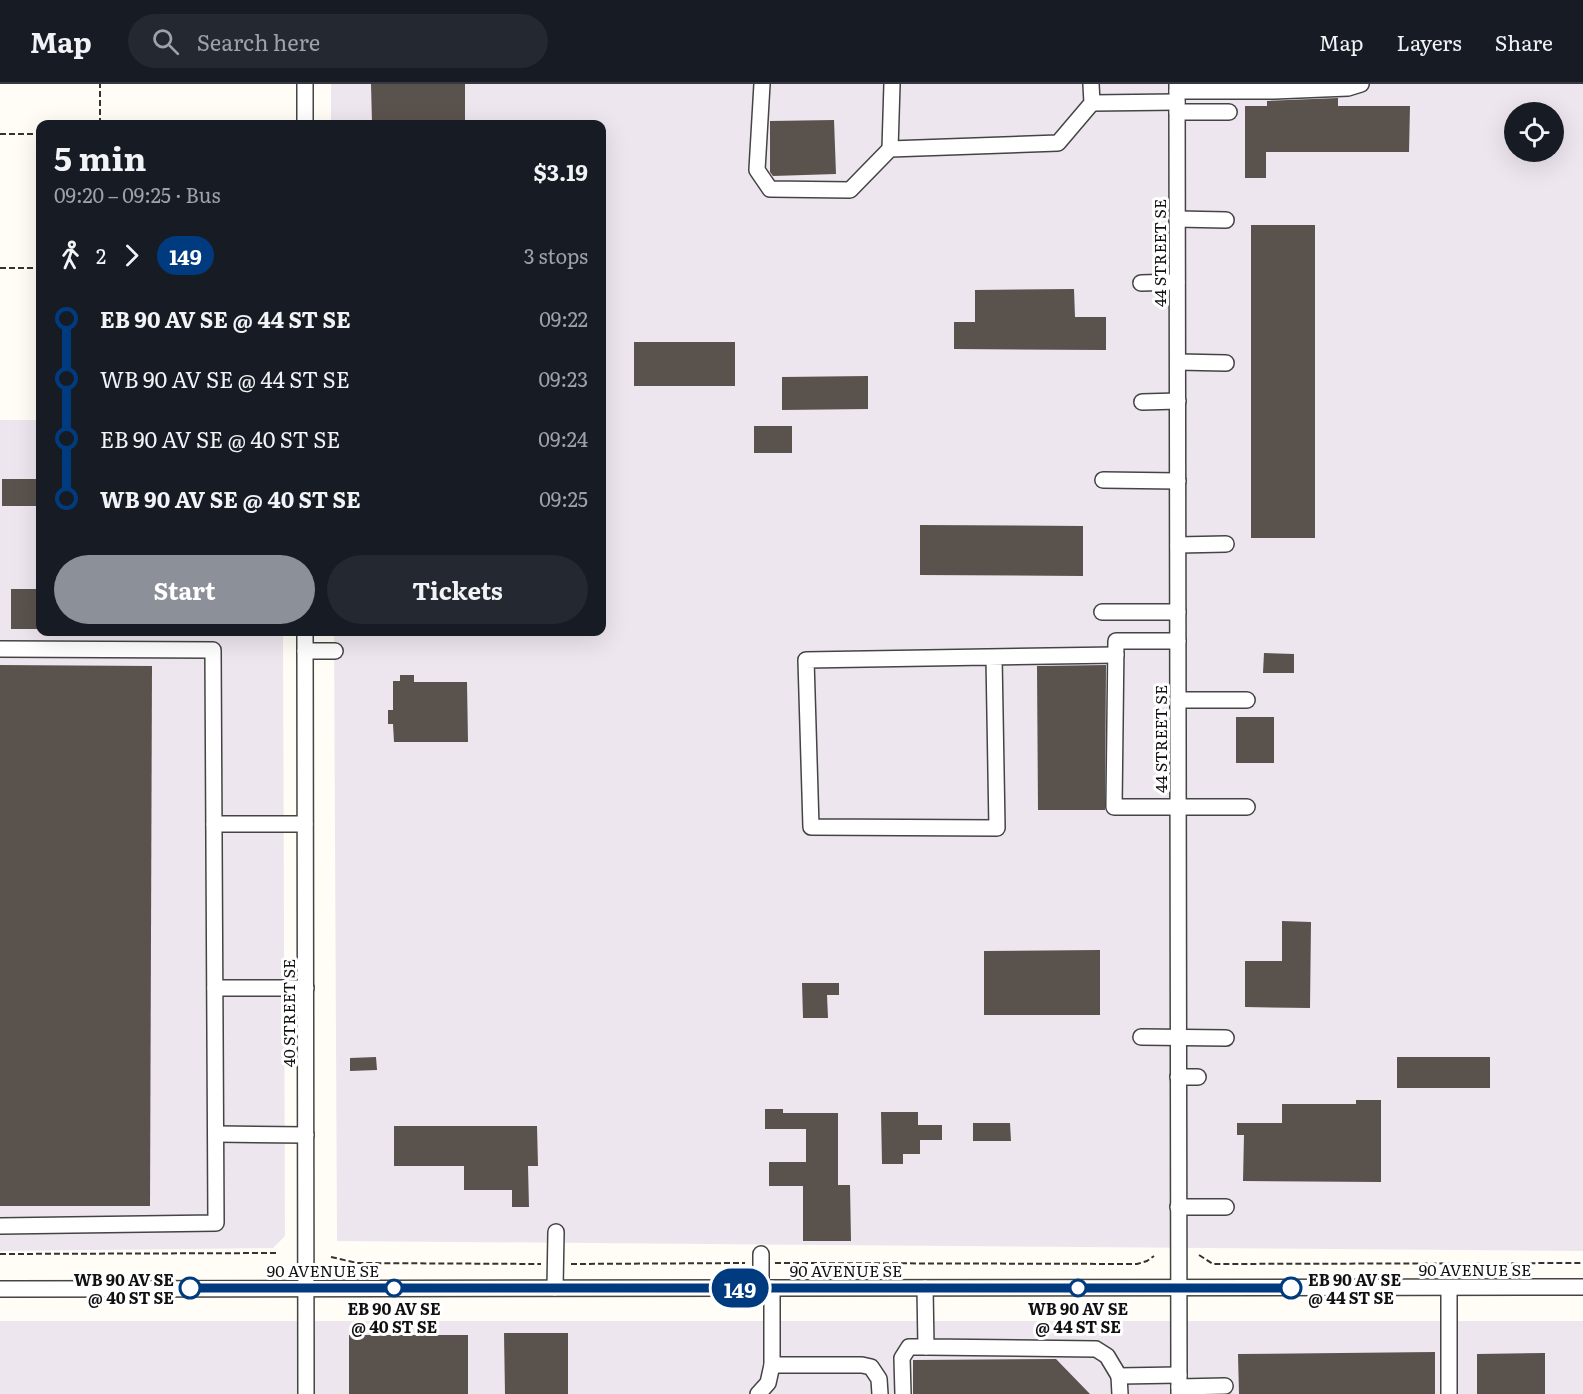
<!DOCTYPE html>
<meta charset="utf-8">
<style>
body{margin:0;font-family:Literata,serif;background:#242831;color:#f1f3f6;height:100vh;display:flex;flex-direction:column;font-size:22px;white-space:nowrap}
*{box-sizing:border-box;margin:0}
p{font-size:20px;color:#9ea1a6}
.icon{flex:none;width:33px;height:33px;fill:none;stroke:currentColor;stroke-width:2;stroke-linecap:round;stroke-linejoin:round}
.map{position:relative;flex:1;overflow:hidden}
.drawer{position:absolute;left:36px;top:36px;width:570px;height:516px;display:flex;flex-direction:column;background:#171b24;border-radius:12px;box-shadow:0 6px 24px #0002}
.drawer>*{flex:none}
.badge{padding:0 12px;border-radius:20px;font-size:21px;line-height:39px}
.tools{position:absolute;left:1504px;top:18px;display:grid;gap:12px}
.tools a{display:grid;place-items:center;width:60px;height:60px;border-radius:50%;background:#171b24;box-shadow:0 6px 24px #0002;font-size:30px}
.map>.badge{position:absolute;translate:-50% -50%;box-shadow:0 0 0 3px #fff}
.legs{display:flex;align-items:center;gap:9px;height:66px;padding:0 18px;font-size:20px}
.legs p{margin-inline-start:auto}
.headline{display:flex;align-items:center;justify-content:space-between;height:102px;padding:0 18px}
h1{font-size:33px;font-weight:700;line-height:45px}
.action{display:flex;gap:12px;margin-top:auto;padding:12px 18px}
.action a{flex:1;height:69px;border-radius:36px;background:#8c9099;color:#fff;font-size:24px;font-weight:700;line-height:69px;text-align:center}
.action a+a{background:#242831;color:#f1f3f6}
ul{padding:0 18px;list-style:none}
li{display:flex;align-items:center;gap:21px;height:60px;font-size:22px}
li i{display:grid;place-items:center;width:9px;height:100%;margin:0 8px;background:currentColor}
li i::after{content:'';width:15px;height:15px;margin:-8px;border:4px solid;border-radius:50%;background:#171b24}
li p{margin-inline-start:auto}
li:first-child i{background:linear-gradient(#0000 50%,currentColor 0)}
li:last-child i{background:linear-gradient(currentColor 50%,#0000 0)}
header{display:flex;align-items:center;gap:36px;box-sizing:border-box;height:84px;padding:0 30px;background:#171b24;border-bottom:2px solid #363941}
header strong{font-size:28px}
nav{display:flex;gap:33px;margin-inline-start:auto;font-size:21px}
.search{width:420px;height:54px;background:#242831;display:flex;align-items:center;gap:15px;box-sizing:border-box;padding:0 21px;border-radius:33px;color:#9ea1a6;font-size:22px}
.map>svg:first-child{display:block}
.industrial{fill:#eee6ef;fill-rule:evenodd}
.building{fill:#5a524d}
.lines{fill:none;stroke-linecap:round;stroke-linejoin:round}
.minor-casing{stroke:#444;stroke-width:18}
.path{stroke:#333;stroke-width:2;stroke-dasharray:6 3;stroke-linecap:butt}
.minor{stroke:#fff;stroke-width:15}
.line-1-casing{stroke:#fff;stroke-width:14}
.line-1{stroke:#003b80;stroke-width:9}
.stop-1-dot{fill:#fff;stroke:#003b80;stroke-width:3}
.labels{text-anchor:middle;dominant-baseline:central;stroke-width:6;stroke-linejoin:round;paint-order:stroke}
.street-label{font-size:16px;fill:#111;stroke:#fff}
.stop-label{font-size:16px;font-weight:bold;fill:#111;stroke:#fff}
</style>
<header>
<strong>Map</strong>
<div class="search"><svg class="icon" aria-label="search" viewBox="0 0 24 24"><circle cx="10" cy="10" r="6"/><path d="M15 15l6 6"/></svg>Search here</div>
<nav><a>Map</a><a>Layers</a><a>Share</a></nav>
</header>
<div class="map">
<svg width="1583" height="1310" viewBox="0 0 1583 1310">
<rect width="100%" height="100%" fill="#fffdf5"/>
<g class="industrial">
<path d="M331 0H1583V1167L337 1157 334 548H602V40H331ZM1515 28H1554V68H1515Z"/>
<path d="M0 336H40V548H283L285 1152 273 1164 0 1167Z"/>
<rect x="0" y="1237" width="1583" height="73"/>
</g>
<g class="building">
<path d="M371 0H465V40L372 39Z"/>
<path d="M1338 14V22H1410L1409 68H1266V94H1245V22H1267V17Z"/>
<path d="M834 36 836 90 773 92 770 88V37Z"/>
<rect x="1251" y="141" width="64" height="313"/>
<path d="M1074 205 1075 233H1106V266L954 265V238H975V206Z"/>
<rect x="634" y="258" width="101" height="44"/>
<path d="M868 292V325L782 326V293Z"/>
<rect x="754" y="342" width="38" height="27"/>
<rect x="2" y="395" width="38" height="27"/>
<path d="M920 441 1083 442V492L920 491Z"/>
<rect x="11" y="505" width="29" height="40"/>
<path d="M1264 569 1294 570V589H1263Z"/>
<path d="M0 581 152 582 150 1122H0Z"/>
<path d="M1106 581 1105 726H1038L1037 582Z"/>
<path d="M400 591H414V598H467L468 658H394L393 640H388V626H393V597H400Z"/>
<rect x="1236" y="633" width="38" height="46"/>
<path d="M1282 837 1311 838 1310 924 1245 923V877H1282Z"/>
<path d="M1100 866V931H984V867Z"/>
<path d="M802 899H839V911H827L828 934H803Z"/>
<path d="M376 973 377 986 350 987V974Z"/>
<rect x="1397" y="973" width="93" height="31"/>
<path d="M1356 1016H1381V1098L1243 1097 1244 1051H1237V1039H1282V1020H1356Z"/>
<path d="M765 1025H783V1029H838V1101H850L851 1157H803V1102H769V1078H806V1045H765Z"/>
<path d="M881 1028H918V1041H942V1056H920V1070H903V1080H882Z"/>
<path d="M973 1039H1010L1011 1057H973Z"/>
<path d="M394 1042H537L538 1082H528L529 1123H512V1106H464V1082H394Z"/>
<path d="M504 1249H568V1310H505Z"/>
<rect x="349" y="1251" width="119" height="59"/>
<path d="M1435 1268V1310H1239L1238 1270Z"/>
<path d="M1545 1269V1310H1477V1270Z"/>
<path d="M1056 1275 1090 1310H913V1276Z"/>
</g>
<g class="lines">
<g class="minor-casing">
<g id="minor">
<path d="M305 0V40"/>
<path d="M762 0 757 86 770 105 850 106 890 65 1058 59 1092 19 1091 0"/>
<path d="M1177 0 1179 1310"/>
<path d="M1177 7H1274L1348 4 1361 0"/>
<path d="M1092 19 1177 18"/>
<path d="M1177 28H1229"/>
<path d="M890 65 892 0"/>
<path d="M1177 135 1226 136"/>
<path d="M1141 199 1177 198"/>
<path d="M1178 278 1226 279"/>
<path d="M1142 318 1178 317"/>
<path d="M1103 396 1178 397"/>
<path d="M1178 461 1226 460"/>
<path d="M1102 528H1178"/>
<path d="M305 548 306 1310"/>
<path d="M1178 557H1116L1114 723H1247"/>
<path d="M0 565 213 566 216 1139 0 1142"/>
<path d="M305 567H335"/>
<path d="M994 573 997 744 811 743 806 576 1116 571"/>
<path d="M1178 616H1247"/>
<path d="M214 740H305"/>
<path d="M215 904H306"/>
<path d="M1141 953 1226 954"/>
<path d="M1178 993H1198"/>
<path d="M216 1050 306 1051"/>
<path d="M1178 1123H1226"/>
<path d="M761 1170V1204"/>
<path d="M555 1204 556 1148"/>
<path d="M925 1204 926 1263 1096 1265 1107 1272 1119 1292 1179 1291"/>
<path d="M1449 1204V1310"/>
<path d="M0 1205 1583 1203"/>
<path d="M772 1281H862L871 1283 879 1295 880 1310"/>
<path d="M1119 1292 1120 1310"/>
<path d="M1179 1303 1225 1302"/>
<path d="M758 1310 768 1299 772 1281V1204"/>
<path d="M903 1310 902 1274 909 1263H926"/>
</g>
</g>
<g class="path">
<path d="M100 40V0"/>
<path d="M0 50H40"/>
<path d="M0 184H40"/>
<path d="M0 1170 277 1169"/>
<path d="M1199 1171 1213 1180 1583 1179"/>
<path d="M331 1173 357 1179 541 1180"/>
<path d="M775 1179 1137 1180 1147 1177 1154 1172"/>
<path d="M571 1180 745 1179"/>
</g>
<use href="#minor" class="minor"/>
</g>
<g class="lines">
<g class="line-1-casing">
<path id="line-1" d="M190 1204H1291"/>
</g>
<use href="#line-1" class="line-1"/>
</g>
<g class="stop-1-dot">
<circle cx="190" cy="1204" r="10"/>
<circle cx="394" cy="1204" r="8"/>
<circle cx="1078" cy="1204" r="8"/>
<circle cx="1291" cy="1204" r="10"/>
</g>
<g class="labels">
<g class="street-label">
<text transform="translate(1159 169) rotate(-90)">44 STREET SE</text>
<text transform="translate(1160 655) rotate(-90)">44 STREET SE</text>
<text transform="translate(288 929) rotate(-90)">40 STREET SE</text>
<text x="1475" y="1185">90 AVENUE SE</text>
<text x="323" y="1186">90 AVENUE SE</text>
<text x="846" y="1186">90 AVENUE SE</text>
</g>
<g class="stop-label">
<text x="174" y="1195" text-anchor="end">WB 90 AV SE<tspan x="174" dy="18">@ 40 ST SE</tspan></text>
<text x="1308" y="1195" text-anchor="start">EB 90 AV SE<tspan x="1308" dy="18">@ 44 ST SE</tspan></text>
<text x="394" y="1224">EB 90 AV SE<tspan x="394" dy="18">@ 40 ST SE</tspan></text>
<text x="1078" y="1224">WB 90 AV SE<tspan x="1078" dy="18">@ 44 ST SE</tspan></text>
</g>
</g>
</svg>
<div class="tools">
<a><svg class="icon" aria-label="locate" viewBox="0 0 24 24"><circle cx="12" cy="12" r="6"/><path d="M12 2v4M12 18v4M2 12h4M18 12h4"/></svg></a>
</div>
<b class="badge" style="left:740px;top:1204px;background:#003b80;color:#fff">149</b>
<section class="drawer">
<div class="headline"><div><h1>5 min</h1><p>09:20 – 09:25 · Bus</p></div><b>$3.19</b></div>
<div class="legs"><svg class="icon" aria-label="walk" viewBox="0 0 24 24"><circle cx="13" cy="4" r="2"/><path d="M13 8l-2 6 4 7M11 14l-3 7M7 12l3-4h3l4 4"/></svg>2<svg class="icon" aria-label="forward" viewBox="0 0 24 24"><path d="M9 5l7 7-7 7"/></svg><b class="badge" style="background:#003b80;color:#fff">149</b><p>3 stops</p></div>
<ul>
<li><i style="color:#003b80"></i><b>EB 90 AV SE @ 44 ST SE</b><p>09:22</p></li>
<li><i style="color:#003b80"></i><span>WB 90 AV SE @ 44 ST SE</span><p>09:23</p></li>
<li><i style="color:#003b80"></i><span>EB 90 AV SE @ 40 ST SE</span><p>09:24</p></li>
<li><i style="color:#003b80"></i><b>WB 90 AV SE @ 40 ST SE</b><p>09:25</p></li>
</ul>
<div class="action"><a>Start</a><a>Tickets</a></div>
</section>
</div>
